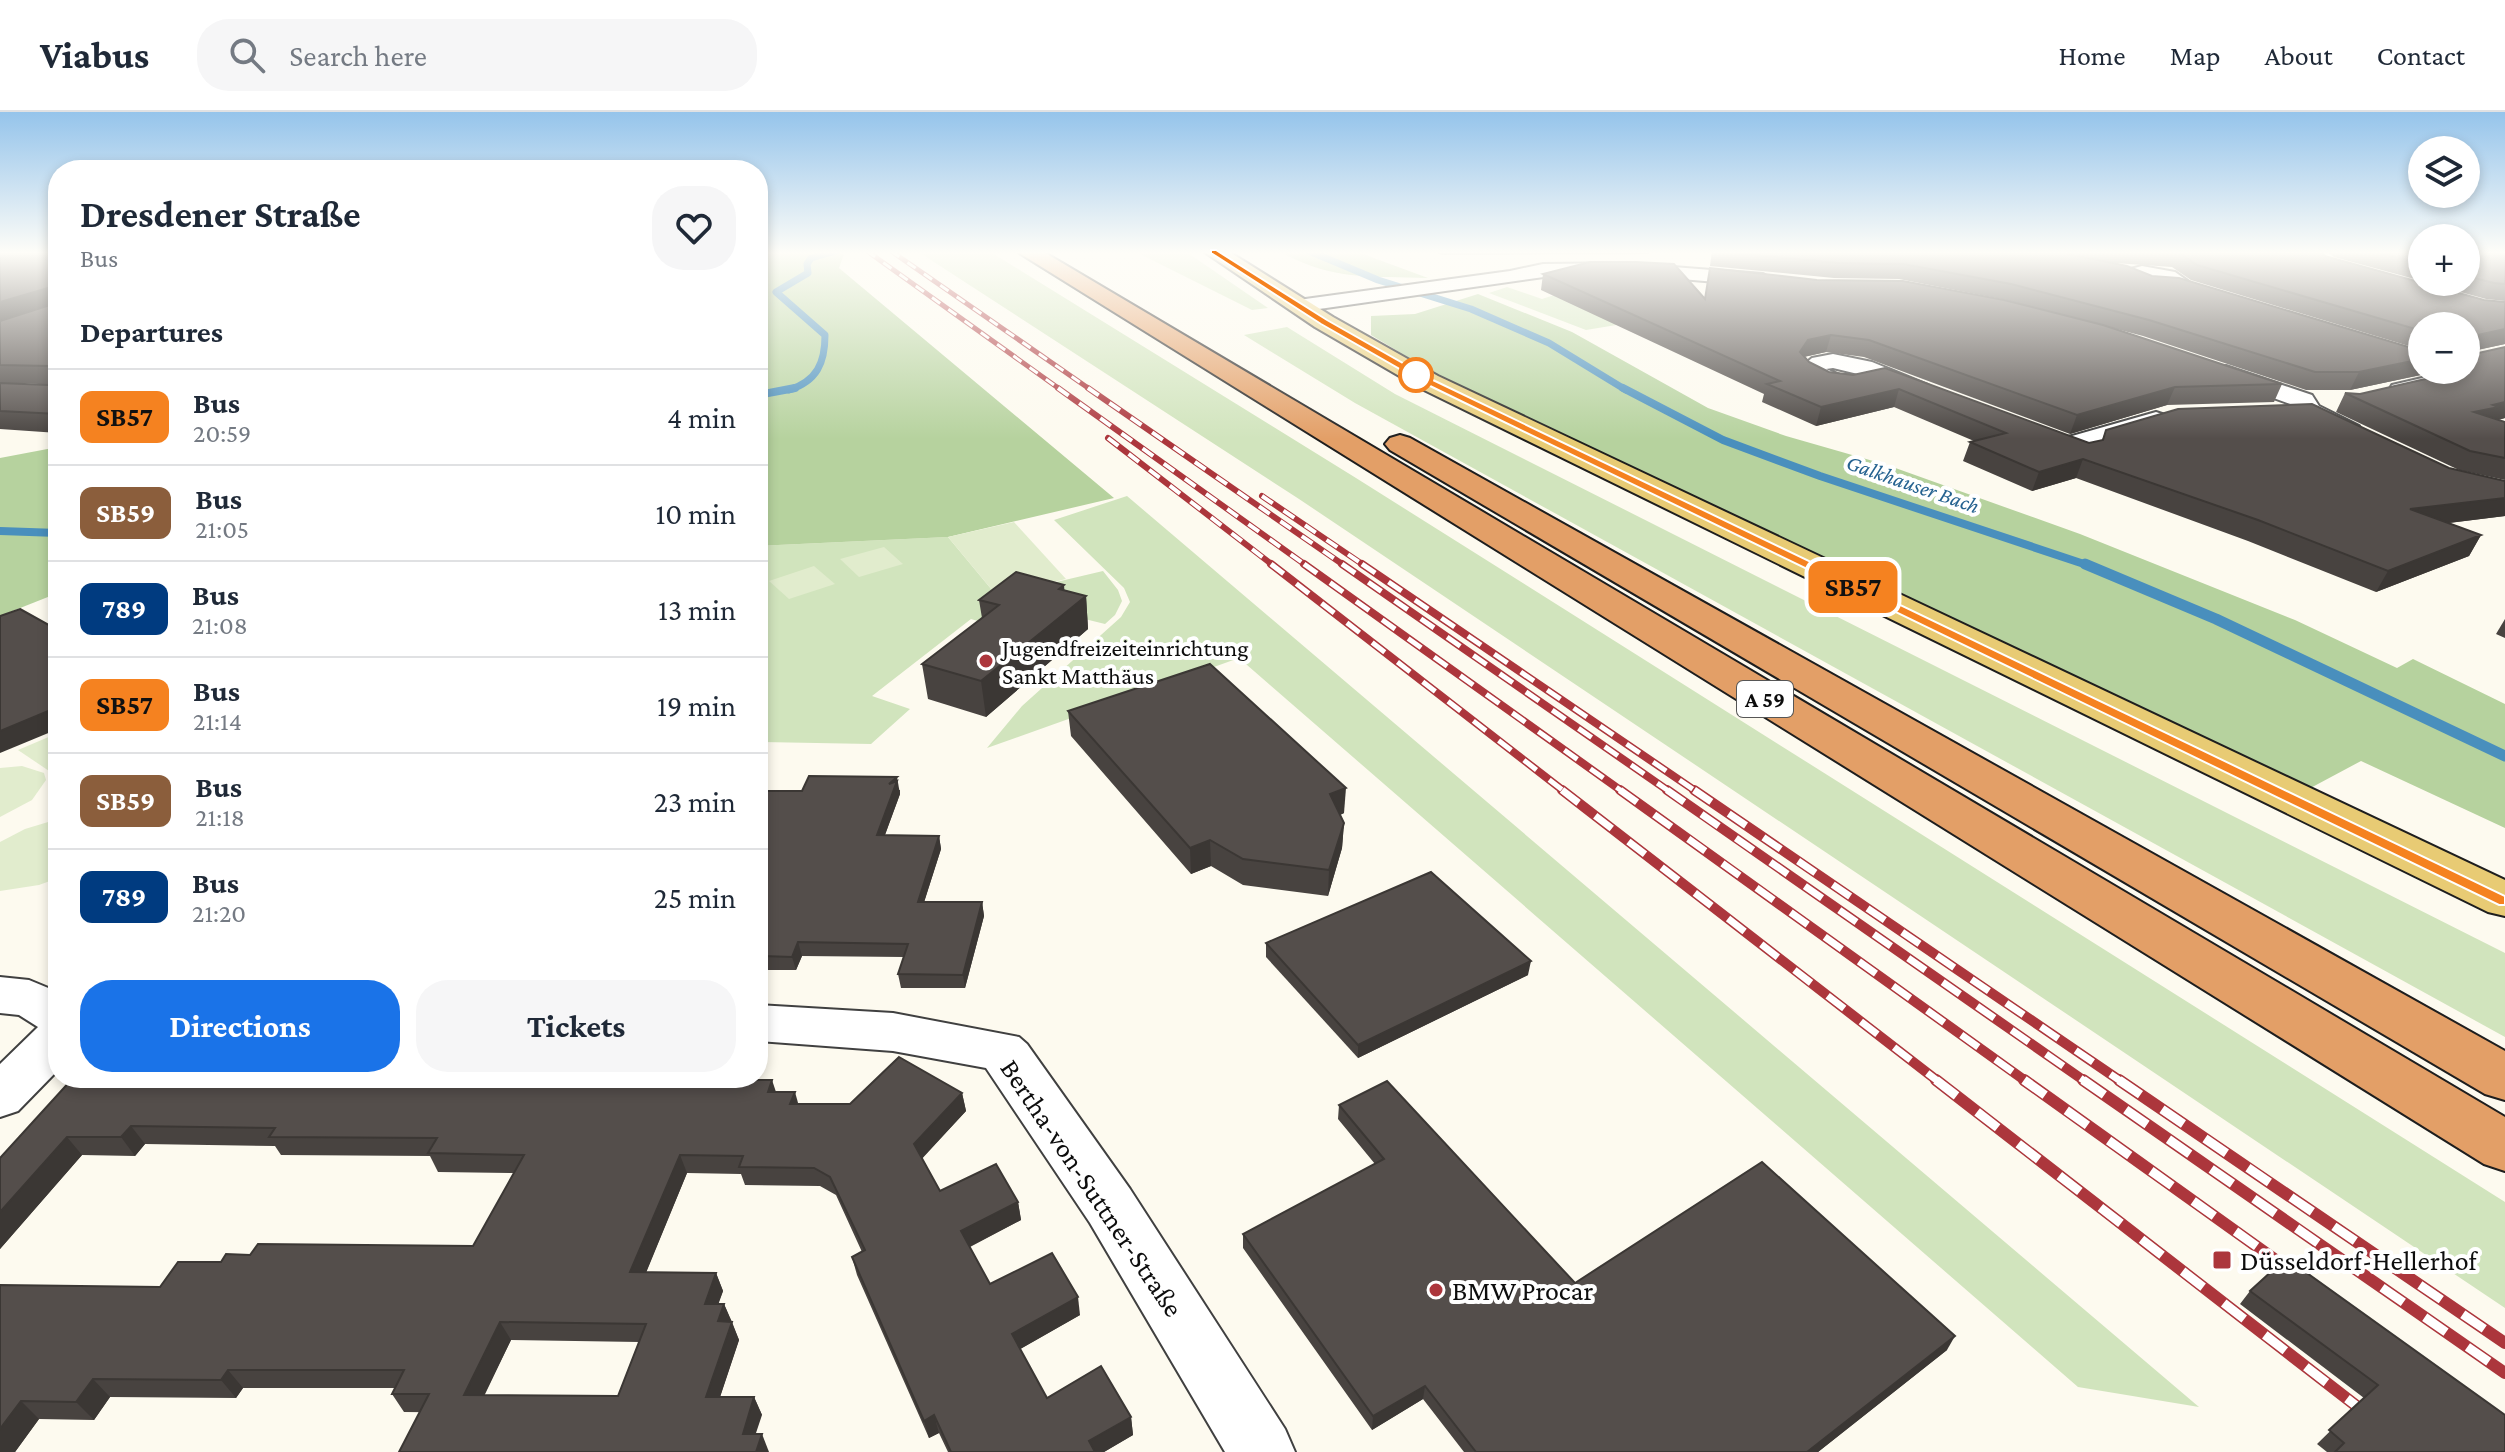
<!DOCTYPE html>
<meta charset="utf-8">
<style>
body{margin:0;font-family:"Crimson Pro",serif;background:#f6f6f7;color:#1f2937;height:100vh;display:flex;flex-direction:column;font-size:30px;white-space:nowrap}
*{box-sizing:border-box;margin:0}
p{font-size:26px;color:#747a83}
.icon{flex:none;width:44px;height:44px;fill:none;stroke:currentColor;stroke-width:2;stroke-linecap:round;stroke-linejoin:round}
.map{position:relative;flex:1;overflow:hidden}
.side{position:absolute;left:48px;top:48px;width:720px;height:928px;display:flex;flex-direction:column;background:#fff;border-radius:32px;box-shadow:0 4px 12px #0003}
.side>*{flex:none}
.badge{padding:0 16px;border-radius:12px;font-size:28px;line-height:52px}
.controls{position:absolute;left:2408px;top:24px;display:grid;gap:16px}
.controls a{display:grid;place-items:center;width:72px;height:72px;border-radius:50%;background:#fff;box-shadow:0 4px 12px #0003;font-size:40px}
.map>.badge{position:absolute;translate:-50% -50%;box-shadow:0 0 0 4px #fff}
h2{padding:0 32px;font-size:30px;line-height:72px}
.round{display:grid;place-items:center;flex:none;width:84px;height:84px;border-radius:32px;background:#f6f6f7}
.head{display:flex;align-items:center;justify-content:space-between;height:136px;padding:0 32px}
h1{font-size:38px;font-weight:700;line-height:60px}
.button{display:flex;gap:16px;margin-top:auto;padding:16px 32px}
.button a{flex:1;height:92px;border-radius:32px;background:#1a73e8;color:#fff;font-size:32px;font-weight:700;line-height:92px;text-align:center}
.button a+a{background:#f6f6f7;color:#1f2937}
ul{padding:0;list-style:none}
li{display:flex;align-items:center;gap:24px;height:96px;padding:0 32px;border-top:2px solid #e0e1e3}
li div{flex:1}
li b{display:block;font-size:30px}
li em{font-style:normal}
li .badge{min-width:88px;font-weight:700;text-align:center}
header{display:flex;align-items:center;gap:48px;box-sizing:border-box;height:112px;padding:0 40px;background:#fff;border-bottom:2px solid #e0e1e3}
header strong{font-size:38px}
nav{display:flex;gap:44px;margin-inline-start:auto;font-size:28px}
.search{width:560px;height:72px;background:#f6f6f7;display:flex;align-items:center;gap:20px;box-sizing:border-box;padding:0 28px;border-radius:32px;color:#747a83;font-size:30px}
.map>svg:first-child{display:block}
.green{fill:#d1e4bd}
.forest{fill:#b6d29e}
.pitch{fill:#e1eccd}
.lines{fill:none;stroke-linecap:round;stroke-linejoin:round}
.stream-far2{stroke:#498fbd;stroke-width:7}
.stream-far1{stroke:#498fbd;stroke-width:8}
.stream{stroke:#498fbd;stroke-width:11}
.street-casing{stroke:#404040;stroke-width:4}
.primary-casing{stroke:#1e1e1e;stroke-width:4}
.highway-casing{stroke:#1e1e1e;stroke-width:4}
.street{fill:#fff;fill-rule:evenodd}
.primary{fill:#e8cb74;fill-rule:evenodd}
.highway{fill:#e39f67;fill-rule:evenodd}
.rail-far4-casing{stroke:#ac363c;stroke-width:5}
.rail-far3-casing{stroke:#ac363c;stroke-width:6}
.rail-far2-casing{stroke:#ac363c;stroke-width:8}
.rail-far1-casing{stroke:#ac363c;stroke-width:10}
.rail-casing{stroke:#ac363c;stroke-width:12}
.rail-far4{stroke:#fff;stroke-width:3;stroke-dasharray:10;stroke-linecap:butt}
.rail-far3{stroke:#fff;stroke-width:4;stroke-dasharray:13;stroke-linecap:butt}
.rail-far2{stroke:#fff;stroke-width:5;stroke-dasharray:16;stroke-linecap:butt}
.rail-far1{stroke:#fff;stroke-width:7;stroke-dasharray:21;stroke-linecap:butt}
.rail{stroke:#fff;stroke-width:9;stroke-dasharray:26;stroke-linecap:butt}
.wall{fill:#484340;fill-rule:evenodd}
.shaded-wall{fill:#3b3734}
.building{fill:#544e4b;stroke:#3b3734;stroke-width:2;fill-rule:evenodd}
.line{fill:#f58220;stroke:#fff;stroke-width:2}
.stop-dot{fill:#fff;stroke:#f58220;stroke-width:4}
.poi-dot{fill:#ac363c;stroke:#fff;stroke-width:3}
.labels{text-anchor:middle;dominant-baseline:central;stroke-width:8;stroke-linejoin:round;paint-order:stroke}
.far-water-label{font-size:22px;font-style:italic;fill:#256290;stroke:#fff}
.shield{fill:#fff;stroke:#565656;stroke-width:2}
.shield-label{font-size:22px;font-weight:bold;fill:#0d0d0d}
.poi-label{font-size:24px;fill:#0d0d0d;stroke:#fff;text-anchor:start}
.near-street-label{font-size:28px;fill:#0d0d0d;stroke:#fff}
.near-poi-label{font-size:28px;fill:#0d0d0d;stroke:#fff;text-anchor:start}
</style>
<header>
<strong>Viabus</strong>
<div class="search"><svg class="icon" aria-label="search" viewBox="0 0 24 24"><circle cx="10" cy="10" r="6"/><path d="M15 15l6 6"/></svg>Search here</div>
<nav><a>Home</a><a>Map</a><a>About</a><a>Contact</a></nav>
</header>
<div class="map">
<svg width="2505" height="1340" viewBox="0 0 2505 1340">
<rect width="100%" height="100%" fill="#fdfaef"/>
<g class="green">
<path d="M917 139H989L1356 366 2505 1090V1196L1299 387Z"/>
<path d="M1134 139H1185L1268 196 1252 198Z"/>
<path d="M1507 175 1542 187 1573 177 1827 195 1689 201 1586 218 1489 181Z"/>
<path d="M1287 215 1395 282 2505 841V925L1355 291 1244 223Z"/>
<path d="M1127 384 2199 1295 2078 1275 1239 546 987 636 1022 594 1121 505 1130 490 1124 476 1054 408Z"/>
<path d="M948 425 997 484 1103 459 1118 478 1122 489 1115 503 1105 512 1020 491 991 513 971 507 872 584 910 597 871 632 758 630V434Z"/>
</g>
<g class="forest">
<path d="M758 139H840L844 142 839 156 1114 386 948 425 758 434Z"/>
<path d="M1279 139H1355L1428 166C1369 164 1332 169 1279 139Z"/>
<path d="M1478 182 1572 220 1708 296 1786 324 1887 353 2080 422 2295 508 2397 556 2413 547 2505 592V716L2361 649 2303 680 1439 264 1371 223V204L1415 202Z"/>
<path d="M58 335V481L0 504V346Z"/>
</g>
<g class="pitch">
<path d="M1014 410 1066 467 997 484 948 425Z"/>
<path d="M884 435 903 452 859 465 840 447Z"/>
<path d="M814 454 835 472 789 487 769 469Z"/>
<path d="M58 621V665L18 638Z"/>
<path d="M22 654 44 661 46 668 32 688 0 705V656Z"/>
<path d="M58 707V766L39 773 0 779V730L25 717Z"/>
</g>
<g class="lines">
<g class="stream-far2">
<path d="M1309 139 1378 168 1471 197 1549 231 1626 278"/>
<path d="M789 278C817 269 825 251 825 223L776 180 808 161 807 152 811 146 836 139"/>
</g>
<g class="stream-far1">
<path d="M1623 276 1723 328 1820 364 2090 454"/>
<path d="M758 283 795 276"/>
<path d="M0 419 58 421"/>
</g>
<path class="stream" d="M2085 452 2216 507 2505 644"/>
<g class="street-casing">
<g id="street">
<path d="M1622 151 1763 162 1773 168 1763 174 1646 164H1551L1298 200 1287 194 1298 188 1510 159 1543 152Z"/>
<path d="M2142 154 2175 160 2189 170C2175 188 2134 179 2120 163L2123 159Z"/>
<path d="M1833 242 1872 250 1928 273 1931 278 1928 283C1907 288 1897 270 1880 270 1876 270 1867 275 1862 276 1841 281 1812 276 1799 257L1812 246ZM1833 256 1858 262 1840 263 1826 257Z"/>
<path d="M2226 254 2312 283 2319 294 2359 314 2363 320 2359 326C2339 331 2301 312 2293 293L2218 266 2214 261 2218 256Z"/>
<path d="M2432 258H2456L2462 267 2459 272 2401 285 2392 283 2389 278 2392 273 2435 263Z"/>
<path d="M2156 300 2165 303 2169 308 2165 313 2067 342 2058 340 2054 334 2058 328Z"/>
<path d="M0 865 29 868 58 880V958L18 999 0 1005V952L38 915 19 903 0 901Z"/>
<path d="M758 893 893 901 1019 925 1027 932 1130 1077 1285 1317 1295 1340H1225L1090 1111 986 956 893 939 758 929Z"/>
</g>
</g>
<g class="primary-casing">
<path id="primary" d="M1203 139H1228L1333 205 1438 264 2505 768V804L2488 800 1420 276 1315 215Z"/>
</g>
<g class="highway-casing">
<g id="highway">
<path d="M1016 139H1042L2505 1005V1059L2484 1052Z"/>
<path d="M1400 323 1410 326 2505 939V988L2485 982 1390 338 1385 332 1390 326Z"/>
</g>
</g>
<use href="#street" class="street"/>
<use href="#primary" class="primary"/>
<use href="#highway" class="highway"/>
<g class="rail-far4-casing">
<g id="rail-far4">
<path d="M867 139 1061 278"/>
<path d="M891 139 1091 278"/>
</g>
</g>
<g class="rail-far3-casing">
<g id="rail-far3">
<path d="M1058 276 1307 454"/>
<path d="M1088 276 1345 454"/>
<path d="M1108 326 1274 454"/>
<path d="M1262 384 1365 454"/>
</g>
</g>
<g class="rail-far2-casing">
<g id="rail-far2">
<path d="M1271 452 1565 680"/>
<path d="M1304 452 1623 680"/>
<path d="M1342 452 1670 680"/>
<path d="M1362 452 1697 680"/>
</g>
</g>
<g class="rail-far1-casing">
<g id="rail-far1">
<path d="M1562 678 1939 970"/>
<path d="M1620 678 2027 970"/>
<path d="M1667 678 2086 970"/>
<path d="M1694 678 2122 970"/>
</g>
</g>
<g class="rail-casing">
<g id="rail">
<path d="M1936 968 2372 1306"/>
<path d="M2024 968 2298 1164"/>
<path d="M2083 968 2505 1261"/>
<path d="M2119 968 2505 1231"/>
</g>
</g>
<use href="#rail-far4" class="rail-far4"/>
<use href="#rail-far3" class="rail-far3"/>
<use href="#rail-far2" class="rail-far2"/>
<use href="#rail-far1" class="rail-far1"/>
<use href="#rail" class="rail"/>
</g>
<g class="wall">
<path d="M0 139H58V321L0 317ZM8 271 39 272H49L48 273Z"/>
<path d="M1430 139H1650L1649 142 1443 143Z"/>
<path d="M1712 139H2054L2103 149 2060 139H2320L2325 144 2484 188 2505 190V232L2473 239 2474 242 2505 235V306L2498 308 2505 310V368L2459 358 2336 300 2345 281 2360 282 2460 260 2458 258H2466V214H2422V238L2191 168 2172 155 2115 151 2127 154 2152 164 2179 166 2422 239V258H2432L2430 261 2350 278H2306L2143 224 2105 214 2282 272 2274 290 2167 293 2070 322 1864 245 1826 240 1804 245 1809 250 1829 260 1853 263 1885 256 2089 331 2102 328 2106 318 2178 297 2312 292 2449 356 2505 369V404L2449 411 2481 423 2469 444 2376 480 2248 429 2076 366 2032 379 1963 349 1970 330 1974 329 1894 295 1816 314 1762 290 1764 282 1541 178 1543 162 1590 150H1636L1674 152 1705 187 1710 156 1817 168 1903 169 2004 188 2059 202 2006 188 1899 167 1834 166 1710 154Z"/>
<path d="M2326 139H2422V169L2334 145Z"/>
<path d="M2466 139H2505V189L2486 187 2424 170H2466Z"/>
<path d="M1064 478 1086 484 1088 517 986 605 928 587 922 552 982 506 979 488Z"/>
<path d="M2505 507V526L2496 522Z"/>
<path d="M1068 599 1344 701 1340 703 1344 711 1342 736 1328 784 1243 773 1211 754 1191 762 1071 624Z"/>
<path d="M900 678V682L885 723 939 724 941 737 924 790H982L984 804 965 876H901L898 862 904 845 802 844 796 858H758V679Z"/>
<path d="M1266 831 1528 863 1358 946 1266 845Z"/>
<path d="M72 967 726 968 776 980 799 992H850L962 981 966 999 922 1046 940 1079 1018 1090 1021 1108 970 1135 990 1172 1080 1203 1020 1237 1047 1286 1131 1305 1133 1323 1104 1340H948L939 1321 929 1326 857 1163 852 1145 862 1140 836 1083 820 1074 745 1073 741 1062 687 1061 646 1160 716 1161 723 1179 718 1192H724L739 1228 720 1285H754L762 1303 404 1300 392 1282 395 1276H243L236 1286 110 1285 94 1308 39 1307 15 1340 0 1173 160 1175 221 1150 250 1143 473 1134 514 1061 438 1060 430 1044 281 1043 275 1034 145 1032 135 1044 82 1043 0 1137V1046ZM511 1228 639 1230 618 1284 484 1283Z"/>
<path d="M1339 993 1575 1171 1947 1238 1818 1340H1464L1423 1287 1372 1318 1243 1136V1122L1375 1052 1338 1007Z"/>
<path d="M2250 1179 2505 1340H2327L2317 1332 2364 1286 2240 1192Z"/>
</g>
<g class="shaded-wall">
<path d="M51 175 58 192 0 210V190Z"/>
<path d="M2505 217V232L2467 240 2473 224Z"/>
<path d="M1831 223 1826 240 1803 245 1800 240 1808 228Z"/>
<path d="M2422 247V258H2432L2430 261 2350 278 2359 260Z"/>
<path d="M2175 275 2167 293 2070 322 2077 303Z"/>
<path d="M1899 277 1894 295 1816 314 1821 295Z"/>
<path d="M2505 290V306L2490 310 2474 300 2493 293Z"/>
<path d="M2083 347 2076 366 2032 379 2039 360Z"/>
<path d="M2505 386V404L2399 417 2410 397Z"/>
<path d="M2481 423 2469 444 2376 480 2388 459Z"/>
<path d="M1064 473 1066 499 1086 484 1088 517 986 605 981 569 1059 477Z"/>
<path d="M58 595V617L0 641V619Z"/>
<path d="M897 665 900 682 880 736 877 723 889 672Z"/>
<path d="M1346 676 1344 701 1329 708 1330 682Z"/>
<path d="M1344 711 1342 736 1328 784 1329 758Z"/>
<path d="M939 724 941 737 920 803 918 790Z"/>
<path d="M1210 728 1211 754 1191 762 1190 736Z"/>
<path d="M982 790 984 804 965 876 963 863Z"/>
<path d="M798 830 802 844 796 858 792 845Z"/>
<path d="M1531 849 1528 863 1358 946V933Z"/>
<path d="M772 968 778 986 768 980Z"/>
<path d="M795 980 800 998 790 992Z"/>
<path d="M962 981 966 999 919 1050 914 1032Z"/>
<path d="M131 1014 145 1032 135 1044 121 1025Z"/>
<path d="M67 1025 82 1043 0 1137V1100Z"/>
<path d="M680 1043 687 1061 639 1178 630 1160Z"/>
<path d="M1018 1090 1021 1108 965 1137 961 1119Z"/>
<path d="M716 1161 723 1179 712 1210 705 1192Z"/>
<path d="M1078 1185 1080 1203 1015 1240 1012 1222Z"/>
<path d="M724 1192 732 1210 718 1209Z"/>
<path d="M500 1210 511 1228 476 1301 464 1283Z"/>
<path d="M732 1210 739 1228 714 1303 706 1285Z"/>
<path d="M1955 1224 1947 1238 1818 1340H1807Z"/>
<path d="M228 1258 243 1276 236 1286 221 1268Z"/>
<path d="M93 1267 110 1285 94 1308 76 1290Z"/>
<path d="M1425 1274 1423 1287 1372 1318 1373 1304Z"/>
<path d="M754 1285 762 1303 750 1339 743 1322Z"/>
<path d="M21 1289 39 1307 15 1340H0V1317Z"/>
<path d="M934 1303 939 1321 929 1326 924 1309Z"/>
<path d="M1131 1305 1133 1323 1104 1340H1091L1089 1329Z"/>
<path d="M762 1322 769 1340H756Z"/>
</g>
<g class="building">
<path d="M0 139H58V302L0 299V271L48 273 51 270V257L48 254 0 253V209L50 193 51 175 0 190Z"/>
<path d="M1713 139H2054L2127 154 2152 164 2179 166 2422 239V247L2359 260H2315L2149 208 2011 172 1903 152 1838 151Z"/>
<path d="M2174 139H2320L2325 144 2484 188 2505 190V217L2473 224 2474 242 2505 235V290L2493 293 2499 295 2474 300 2505 310V346L2470 339 2345 281 2360 282 2469 257 2474 248 2466 239V214H2422V219L2197 153 2178 140Z"/>
<path d="M2374 139H2422V152Z"/>
<path d="M2466 139H2505V172L2494 171 2466 164Z"/>
<path d="M1590 150H1636L1674 152 1705 187 1710 156 1817 168 1903 169 2004 188 2103 213 2282 272 2175 275 2077 303 1869 228 1831 223 1808 228 1800 240 1809 250 1829 260 1853 263 1885 256 2089 331 2103 328 2106 318 2178 297 2312 292 2449 356 2505 369V386L2410 397 2481 423 2388 459 2258 408 2083 347 2039 360 1970 330 2006 321 1899 277 1821 295 1767 272 1780 269 1543 162Z"/>
<path d="M1016 460 1064 473 1059 477 1086 484 981 569 922 552 999 493 979 488Z"/>
<path d="M20 497 58 518V595L0 619V504Z"/>
<path d="M1210 552 1346 676 1330 682 1344 711 1329 758 1243 747 1210 728 1190 736 1068 599Z"/>
<path d="M809 664 897 665 889 672 897 669 877 723 939 724 918 790H982L963 863 898 862 908 832 798 830 792 845 758 844V679H802Z"/>
<path d="M1431 760 1531 849 1358 933 1266 831Z"/>
<path d="M899 945 962 981 914 1032 940 1079 996 1052 1018 1090 961 1119 990 1172 1052 1141 1078 1185 1012 1222 1047 1286 1101 1254 1131 1305 1089 1329 1095 1340H951L934 1303 924 1309 852 1145 865 1138 830 1065 814 1056 739 1055 743 1044 680 1043 630 1160 716 1161 705 1192H724L718 1209 732 1210 706 1285H754L743 1322H762L756 1340H399L429 1282H392L404 1258H228L221 1268 93 1267 76 1290 21 1289 0 1317V1173L160 1175 178 1150H221L226 1142 250 1143 258 1132 473 1134 524 1043 428 1041 437 1026 269 1025 275 1016 131 1014 121 1025H67L0 1100V1046L72 967H117L118 966H713L712 968H772L768 980H795L790 992H850ZM500 1210 576 1211 646 1212 618 1284 464 1283Z"/>
<path d="M1387 969 1575 1171 1762 1050 1955 1224 1807 1340H1476L1425 1274 1373 1304 1243 1122 1384 1047 1339 993Z"/>
<path d="M2286 1146 2505 1303V1340H2335L2344 1331 2329 1318 2378 1273 2250 1179Z"/>
</g>
<linearGradient id="sky" x2="0" y2="1"><stop stop-color="#95c4eb"/><stop offset="0.43" stop-color="#fefdf8"/><stop offset="1" stop-color="#fefdf8" stop-opacity="0"/></linearGradient>
<rect width="2505" height="327" fill="url(#sky)"/>
<path class="line" d="M1211 138H1216L1327 208 1433 268 2505 784V793H2499L1426 272 1321 212 1211 141Z"/>
<circle class="stop-dot" cx="1416" cy="263" r="16"/>
<g class="poi-dot">
<circle cx="986" cy="549" r="8"/>
<rect x="2212" y="1138" width="20" height="20" rx="4"/>
<circle cx="1436" cy="1178" r="8"/>
</g>
<g class="labels">
<g class="far-water-label">
<text transform="translate(1913 372) rotate(19)">Galkhauser Bach</text>
</g>
<rect class="shield" x="1737" y="569" width="56" height="36" rx="6"/>
<g class="shield-label">
<text x="1765" y="587">A 59</text>
</g>
<g class="poi-label">
<text x="1002" y="535">Jugendfreizeiteinrichtung<tspan x="1002" dy="28">Sankt Matthäus</tspan></text>
</g>
<g class="near-street-label">
<text transform="translate(1092 1076) rotate(56)">Bertha-von-Suttner-Straße</text>
</g>
<g class="near-poi-label">
<text x="2240" y="1148">Düsseldorf-Hellerhof</text>
<text x="1452" y="1178">BMW Procar</text>
</g>
</g>
</svg>
<div class="controls">
<a><svg class="icon" aria-label="layers" viewBox="0 0 24 24"><path d="M12 4l9 5-9 5-9-5zM3 14l9 5 9-5"/></svg></a>
<a>+</a>
<a>−</a>
</div>
<b class="badge" style="left:1853px;top:475px;background:#f58220;color:#111">SB57</b>
<section class="side">
<div class="head"><div><h1>Dresdener Straße</h1><p>Bus</p></div><a class="round"><svg class="icon" aria-label="heart" viewBox="0 0 24 24"><path d="M12 20l-8-8c-3-5 5-10 8-4 3-6 11-1 8 4z"/></svg></a></div>
<h2>Departures</h2>
<ul>
<li><span class="badge" style="background:#f58220;color:#111">SB57</span><div><b>Bus</b><p>20:59</p></div><em>4 min</em></li>
<li><span class="badge" style="background:#8b5e3c;color:#fff">SB59</span><div><b>Bus</b><p>21:05</p></div><em>10 min</em></li>
<li><span class="badge" style="background:#003b80;color:#fff">789</span><div><b>Bus</b><p>21:08</p></div><em>13 min</em></li>
<li><span class="badge" style="background:#f58220;color:#111">SB57</span><div><b>Bus</b><p>21:14</p></div><em>19 min</em></li>
<li><span class="badge" style="background:#8b5e3c;color:#fff">SB59</span><div><b>Bus</b><p>21:18</p></div><em>23 min</em></li>
<li><span class="badge" style="background:#003b80;color:#fff">789</span><div><b>Bus</b><p>21:20</p></div><em>25 min</em></li>
</ul>
<div class="button"><a>Directions</a><a>Tickets</a></div>
</section>
</div>
